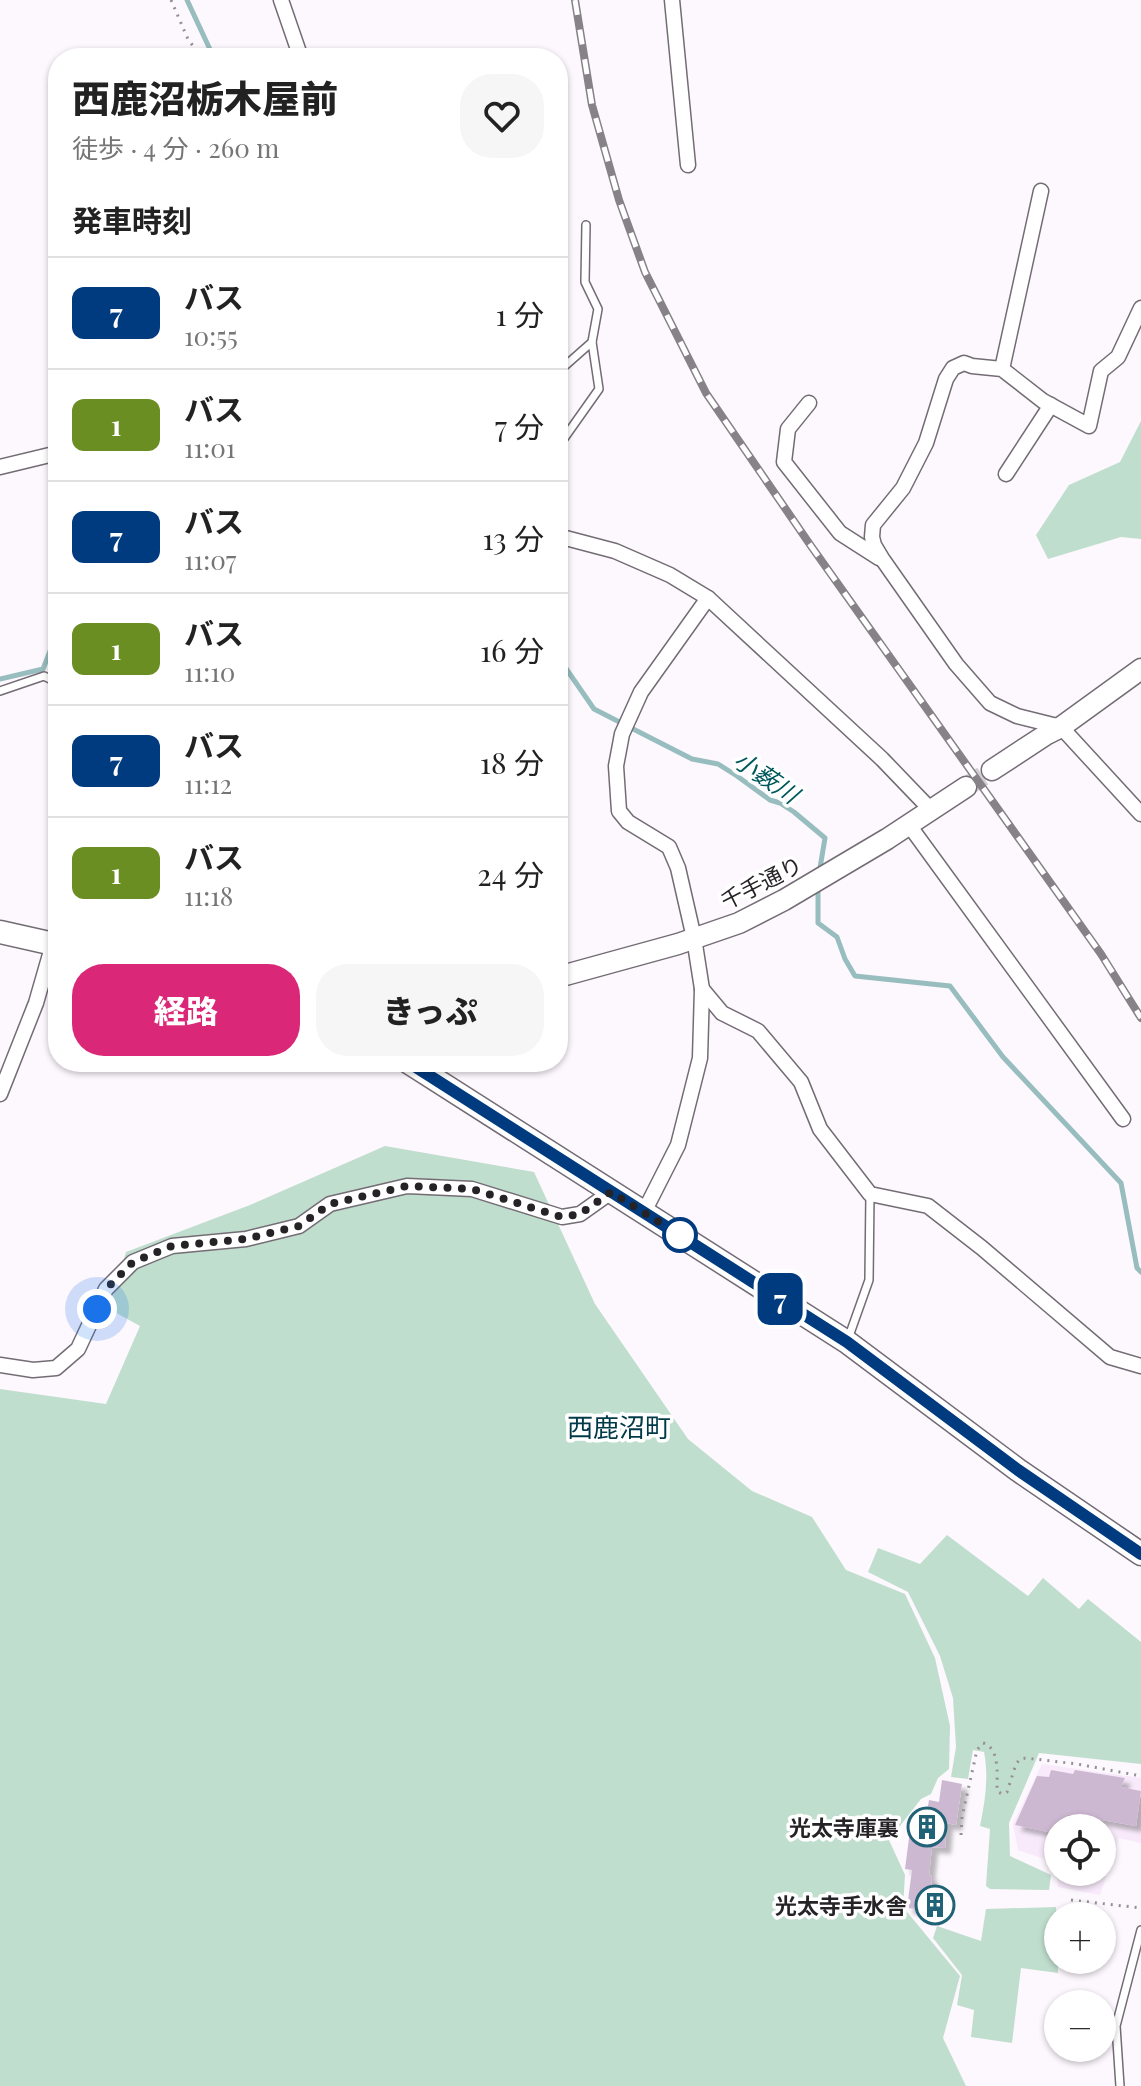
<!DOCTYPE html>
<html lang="ja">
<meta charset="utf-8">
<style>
body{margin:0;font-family:"Playfair Display","Noto Sans JP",serif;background:#f6f6f6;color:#222;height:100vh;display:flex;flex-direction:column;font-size:30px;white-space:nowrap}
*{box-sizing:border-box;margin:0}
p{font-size:26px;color:#767676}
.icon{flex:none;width:44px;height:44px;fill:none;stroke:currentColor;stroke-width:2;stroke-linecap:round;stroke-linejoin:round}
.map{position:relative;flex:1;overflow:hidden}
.drawer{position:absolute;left:48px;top:48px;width:520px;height:1024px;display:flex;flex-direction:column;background:#fff;border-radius:32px;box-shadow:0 2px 6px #0004}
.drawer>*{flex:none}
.badge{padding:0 16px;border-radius:12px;font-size:28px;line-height:52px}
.tools{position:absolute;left:1044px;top:1814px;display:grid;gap:16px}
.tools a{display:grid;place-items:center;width:72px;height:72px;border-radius:50%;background:#fff;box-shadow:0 2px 6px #0004;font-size:40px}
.you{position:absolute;width:40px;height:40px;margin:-20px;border:6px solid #fff;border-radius:50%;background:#1a73e8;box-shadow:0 0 0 12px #1a73e833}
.map>.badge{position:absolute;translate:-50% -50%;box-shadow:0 0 0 4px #fff}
h2{padding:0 24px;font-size:30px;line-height:72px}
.round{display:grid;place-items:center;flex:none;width:84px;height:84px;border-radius:32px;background:#f6f6f6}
.head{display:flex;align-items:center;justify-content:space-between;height:136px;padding:0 24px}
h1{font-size:38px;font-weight:800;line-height:60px}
.action{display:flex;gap:16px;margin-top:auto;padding:16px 24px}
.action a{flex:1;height:92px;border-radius:32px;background:#db2777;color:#fff;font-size:32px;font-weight:800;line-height:92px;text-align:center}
.action a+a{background:#f6f6f6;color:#222}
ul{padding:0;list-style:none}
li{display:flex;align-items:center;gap:24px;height:112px;padding:0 24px;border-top:2px solid #e0e0e0}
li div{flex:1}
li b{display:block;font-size:30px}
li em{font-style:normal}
li .badge{min-width:88px;font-weight:700;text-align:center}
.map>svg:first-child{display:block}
.built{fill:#f8eafb;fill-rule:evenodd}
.green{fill:#c0dece}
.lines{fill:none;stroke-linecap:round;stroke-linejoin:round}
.stream{stroke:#97bdbe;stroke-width:5}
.building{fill:#cdb8d1;filter:url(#shadow)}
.secondary-tunnel{stroke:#d2cdd3;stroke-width:20;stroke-dasharray:20 10;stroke-linecap:butt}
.lane-casing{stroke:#746c75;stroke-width:10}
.street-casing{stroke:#746c75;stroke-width:17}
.secondary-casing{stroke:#746c75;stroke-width:23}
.primary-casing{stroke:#746c75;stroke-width:25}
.path{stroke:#959095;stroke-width:3;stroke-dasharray:2 6;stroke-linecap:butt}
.lane{stroke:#fff;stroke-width:7}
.street{stroke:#fff;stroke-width:14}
.secondary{stroke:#fff;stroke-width:20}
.primary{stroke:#fff;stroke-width:22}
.rail-casing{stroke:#868287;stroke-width:8}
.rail{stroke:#fff;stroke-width:5;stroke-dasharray:15;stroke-linecap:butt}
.line-casing{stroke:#fff;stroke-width:18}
.line{stroke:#003b80;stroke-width:12}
.walk{stroke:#262326;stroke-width:8;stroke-dasharray:0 14.4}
.stop-dot{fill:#fff;stroke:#003b80;stroke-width:4}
.labels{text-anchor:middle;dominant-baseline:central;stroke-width:7;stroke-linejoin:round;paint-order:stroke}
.street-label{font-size:22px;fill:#262326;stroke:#fff}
.poi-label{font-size:22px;font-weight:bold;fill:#262326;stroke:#fff;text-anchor:end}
.water-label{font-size:24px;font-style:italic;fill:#01585b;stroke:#fff}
.quarter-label{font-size:26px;fill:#003948;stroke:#fff}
</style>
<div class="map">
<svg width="1141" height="2086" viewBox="0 0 1141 2086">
<defs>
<filter id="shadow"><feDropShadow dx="6" dy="6" stdDeviation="2" flood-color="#0004"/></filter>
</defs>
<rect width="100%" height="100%" fill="#fdf7fe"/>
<path class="built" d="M1042 1764 1141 1778V1843L1119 1838 1100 1895 1058 1887 1056 1863 1018 1850 1013 1824ZM1058 1828H1102V1872H1058Z"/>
<g class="green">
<path d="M1141 421V539L1121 537 1048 559 1036 535 1069 485 1120 462Z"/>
<path d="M385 1146 534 1172 595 1304 688 1439 752 1491 812 1517 846 1570 905 1594 935 1658 950 1726 949 1769 938 1778 931 1794 921 1799 889 1840 905 1875 903 1907 960 1976 943 2038 966 2086H0V1389L106 1404 140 1326 109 1309 126 1252 250 1205Z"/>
<path d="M947 1535 1028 1596 1043 1578 1079 1609 1088 1599 1141 1642V1764L1039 1753 1009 1823 1010 1856 1051 1875 1049 1890 990 1889 986 1886 990 1829 980 1826C985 1801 989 1778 984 1752L973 1750 968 1779 951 1777 956 1747 953 1698 940 1656 908 1592 868 1572 878 1548 920 1564Z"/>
<path d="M1056 1907 1058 1973 1021 1968 1012 2043 971 2037 974 2010 957 2005 962 1975 933 1938 937 1926 981 1941 986 1909Z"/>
</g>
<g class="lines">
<g class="stream">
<path d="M187 0 214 58"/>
<path d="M558 648 561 651 565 667 594 709 692 759 718 764 737 776 770 800 780 803 794 812 825 838 819 874"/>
<path d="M0 679 43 669 58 631"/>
<path d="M818 888V923L837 937 845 959 855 976 950 986 1003 1057 1121 1183 1137 1268 1141 1272"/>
</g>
</g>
<g class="building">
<path d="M1051 1770 1073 1774 1075 1770 1125 1778 1121 1787 1141 1791 1136 1826 1068 1814 1064 1828H1058V1834L1015 1825 1037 1776 1049 1777Z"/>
<path d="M942 1780 962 1784 956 1825 947 1823 945 1848 932 1847 929 1875 932 1876 931 1889 937 1890 935 1908 929 1907 928 1910 907 1908 912 1870 905 1869 911 1823 925 1824 929 1800 939 1802Z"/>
</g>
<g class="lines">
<path class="secondary-tunnel" d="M966 787 992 770"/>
<g class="lane-casing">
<g id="lane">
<path d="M586 225 585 282 598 309 592 342"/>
<path d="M558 372 592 342 599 389 558 447"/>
<path d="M0 691 44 676 58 683"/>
<path d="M848 1339 869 1280 870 1194"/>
<path d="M1120 2086 1116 2026 1141 1930"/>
</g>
</g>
<g class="street-casing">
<g id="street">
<path d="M281 0 301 58"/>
<path d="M672 0 688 165"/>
<path d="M1141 308 1118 357 1101 371 1089 426 1043 401 1002 369 972 366 964 363 953 368 946 379 926 443 903 488 873 525 872 537 874 545 883 560 956 664 990 703 1017 716 1061 727 1141 814"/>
<path d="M1002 369 1041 191"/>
<path d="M809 403 788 429 784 462 840 533 879 558"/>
<path d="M0 467 58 453"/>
<path d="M1006 474 1051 405"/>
<path d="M558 536 615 551 670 575 708 598 882 759 932 811"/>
<path d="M909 825 1123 1119"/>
<path d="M702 989 722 1013 758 1031 801 1082 820 1129 870 1194 928 1206 982 1248 1110 1357 1141 1366"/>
<path d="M0 1094 36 1003 53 944"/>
<path d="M644 1212 678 1145 700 1058 702 989 694 938 678 868 669 847 628 822 619 811 616 766 622 734 641 692 708 598"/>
<path d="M0 1365 33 1370 56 1368 78 1349 106 1289 133 1262 172 1246 246 1239 299 1226 330 1204 407 1186 472 1189 562 1217 580 1214 611 1192"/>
</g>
</g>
<g class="secondary-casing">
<g id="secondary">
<path d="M992 770 1047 734 1061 727 1141 669"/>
<path d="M558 977 678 944 739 923 784 900 887 839 966 787"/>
</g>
</g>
<g class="primary-casing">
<g id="primary">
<path d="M0 932 58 945"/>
<path d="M408 1062 847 1342 1018 1470 1141 1554"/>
</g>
</g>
<g class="path">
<path d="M171 0 187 37 201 58"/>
<path d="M961 1835 962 1817 977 1750 983 1743C1000 1748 997 1775 997 1791L1002 1794 1007 1792 1016 1764 1020 1759 1026 1758 1077 1764 1141 1776"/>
<path d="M1071 1900 1141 1908"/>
</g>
<use href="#lane" class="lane"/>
<use href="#street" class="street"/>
<use href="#secondary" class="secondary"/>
<use href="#primary" class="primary"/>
<g class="rail-casing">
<path id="rail" d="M575 0 592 105 619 200 645 272 706 393 811 546 1101 954 1141 1018"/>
</g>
<use href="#rail" class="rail"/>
</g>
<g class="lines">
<g class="line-casing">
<path id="line" d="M408 1062 847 1342 1018 1470 1141 1554"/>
</g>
<use href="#line" class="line"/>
<path class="walk" d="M97 1309 106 1289 133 1262 172 1246 246 1239 299 1226 330 1204 407 1186 472 1189 562 1217 580 1214 611 1192 680 1235"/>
</g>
<defs>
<g id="building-ring" transform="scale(2)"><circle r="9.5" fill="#fff" stroke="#206276" stroke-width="1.5"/><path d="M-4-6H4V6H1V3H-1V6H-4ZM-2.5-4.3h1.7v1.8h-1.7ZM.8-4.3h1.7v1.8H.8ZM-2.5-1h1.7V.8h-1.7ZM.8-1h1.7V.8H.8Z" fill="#206276"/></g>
</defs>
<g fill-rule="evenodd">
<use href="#building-ring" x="927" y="1827"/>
<use href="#building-ring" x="935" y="1905"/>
</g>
<circle class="stop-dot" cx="680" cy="1235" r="16"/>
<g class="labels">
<g class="street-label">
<text transform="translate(761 882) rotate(-27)">千手通り</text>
</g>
<g class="poi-label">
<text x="899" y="1827">光太寺庫裏</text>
<text x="907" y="1905">光太寺手水舎</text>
</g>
<g class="water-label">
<text transform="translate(767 776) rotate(34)">小薮川</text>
</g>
<g class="quarter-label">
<text x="619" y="1426">西鹿沼町</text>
</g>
</g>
</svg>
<div class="tools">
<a><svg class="icon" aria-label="locate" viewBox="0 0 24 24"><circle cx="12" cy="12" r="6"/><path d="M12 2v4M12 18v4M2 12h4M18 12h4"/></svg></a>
<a>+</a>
<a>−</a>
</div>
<div class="you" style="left:97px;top:1309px"></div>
<b class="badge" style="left:780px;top:1299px;background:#003b80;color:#fff">7</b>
<section class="drawer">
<div class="head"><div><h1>西鹿沼栃木屋前</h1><p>徒歩 · 4 分 · 260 m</p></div><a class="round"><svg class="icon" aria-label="heart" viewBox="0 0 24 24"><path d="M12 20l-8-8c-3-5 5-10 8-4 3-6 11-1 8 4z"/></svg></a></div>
<h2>発車時刻</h2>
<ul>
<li><span class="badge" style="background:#003b80;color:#fff">7</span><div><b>バス</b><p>10:55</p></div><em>1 分</em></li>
<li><span class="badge" style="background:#6b8e23;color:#fff">1</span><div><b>バス</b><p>11:01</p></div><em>7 分</em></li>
<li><span class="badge" style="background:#003b80;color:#fff">7</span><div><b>バス</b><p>11:07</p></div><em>13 分</em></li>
<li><span class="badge" style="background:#6b8e23;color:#fff">1</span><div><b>バス</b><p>11:10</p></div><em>16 分</em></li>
<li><span class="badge" style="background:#003b80;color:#fff">7</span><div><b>バス</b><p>11:12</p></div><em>18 分</em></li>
<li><span class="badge" style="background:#6b8e23;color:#fff">1</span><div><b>バス</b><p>11:18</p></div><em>24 分</em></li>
</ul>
<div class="action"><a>経路</a><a>きっぷ</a></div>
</section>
</div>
